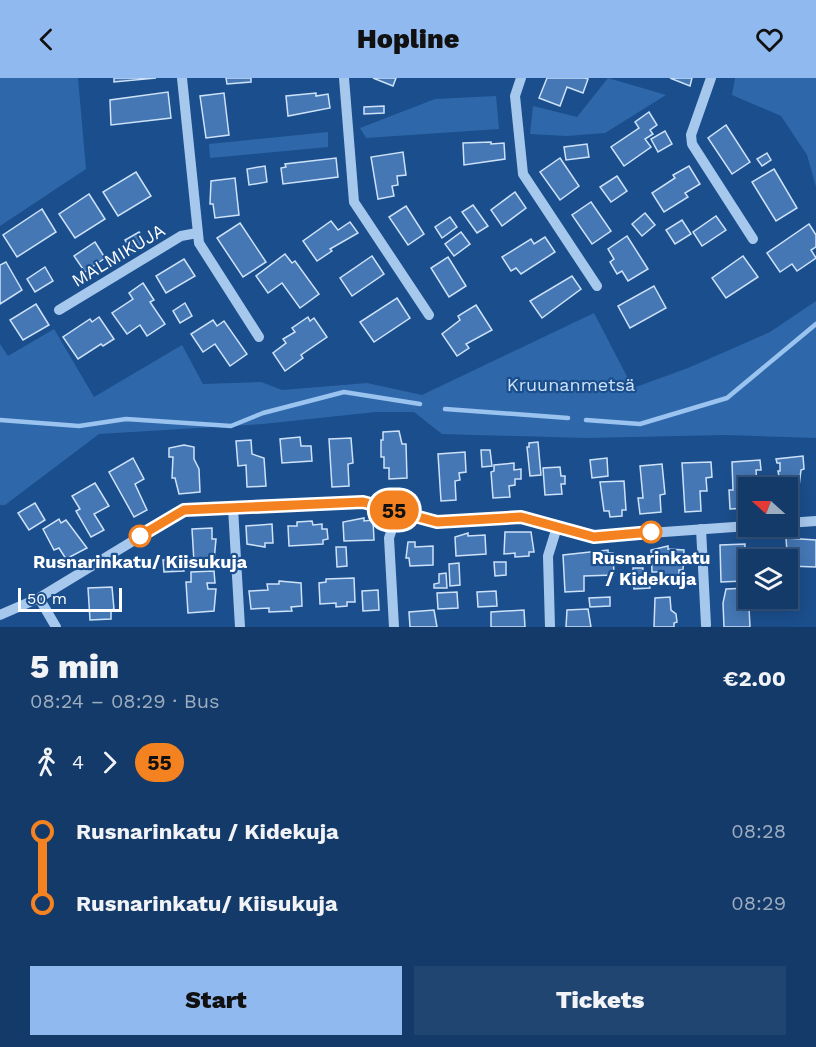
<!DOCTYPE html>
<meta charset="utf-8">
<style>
body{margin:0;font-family:"Work Sans",sans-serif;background:#214571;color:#f1f3f6;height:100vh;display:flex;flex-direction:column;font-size:22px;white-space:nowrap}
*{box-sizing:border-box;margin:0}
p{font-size:20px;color:#9dadc0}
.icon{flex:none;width:33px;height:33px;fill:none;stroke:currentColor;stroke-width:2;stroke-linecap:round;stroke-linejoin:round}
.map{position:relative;height:549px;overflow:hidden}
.sheet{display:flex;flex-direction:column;background:#143a69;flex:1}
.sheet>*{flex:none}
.badge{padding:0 12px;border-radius:20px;font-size:21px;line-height:39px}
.needle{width:39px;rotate:291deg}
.buttons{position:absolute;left:738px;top:399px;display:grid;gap:12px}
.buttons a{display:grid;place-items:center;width:60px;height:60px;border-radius:0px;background:#143a69;box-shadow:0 3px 15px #0003,0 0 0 2px #33547d;font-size:30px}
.scale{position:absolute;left:18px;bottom:15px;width:104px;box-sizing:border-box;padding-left:6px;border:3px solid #fff;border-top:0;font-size:16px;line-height:21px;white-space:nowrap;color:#fff;-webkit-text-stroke:4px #1b4e8c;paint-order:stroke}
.map>.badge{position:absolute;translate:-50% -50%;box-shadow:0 0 0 3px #fff}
.legs{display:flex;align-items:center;gap:9px;height:66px;padding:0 30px;font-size:20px}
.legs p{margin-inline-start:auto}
.overview{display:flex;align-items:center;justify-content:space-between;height:102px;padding:0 30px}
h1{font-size:33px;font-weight:800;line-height:45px}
.cta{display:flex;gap:12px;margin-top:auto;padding:12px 30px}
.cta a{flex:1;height:69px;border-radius:0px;background:#90b9f0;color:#111;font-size:24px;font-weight:800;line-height:69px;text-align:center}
.cta a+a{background:#214571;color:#f1f3f6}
ul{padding:0 30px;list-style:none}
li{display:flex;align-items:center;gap:21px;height:72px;font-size:22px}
li i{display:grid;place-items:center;width:9px;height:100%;margin:0 8px;background:currentColor}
li i::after{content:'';width:15px;height:15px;margin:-8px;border:4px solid;border-radius:50%;background:#143a69}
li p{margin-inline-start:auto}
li:first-child i{background:linear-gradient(#0000 50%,currentColor 0)}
li:last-child i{background:linear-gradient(currentColor 50%,#0000 0)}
header{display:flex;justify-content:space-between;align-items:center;height:78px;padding:0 30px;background:#90b9f0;color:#111;font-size:27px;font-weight:800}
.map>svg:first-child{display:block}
.green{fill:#2e68aa}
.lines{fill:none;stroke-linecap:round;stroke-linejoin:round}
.stream{stroke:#9ac3ef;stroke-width:4.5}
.building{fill:#4477b4;stroke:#cde2f9;stroke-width:1.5}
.minor{stroke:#a7c8ed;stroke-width:10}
.line-1-casing{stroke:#fff;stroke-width:14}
.line-1{stroke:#f58220;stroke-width:9}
.stop-1-dot{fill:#fff;stroke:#f58220;stroke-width:3}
.labels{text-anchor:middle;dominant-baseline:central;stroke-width:4.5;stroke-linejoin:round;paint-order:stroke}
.street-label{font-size:18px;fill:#fff;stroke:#1b4e8c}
.park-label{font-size:18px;fill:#cde2f9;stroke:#1b4e8c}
.stop-label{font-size:18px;font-weight:bold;fill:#fff;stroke:#1b4e8c}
</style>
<header><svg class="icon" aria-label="back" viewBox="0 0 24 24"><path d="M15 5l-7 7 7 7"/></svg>Hopline<svg class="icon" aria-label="heart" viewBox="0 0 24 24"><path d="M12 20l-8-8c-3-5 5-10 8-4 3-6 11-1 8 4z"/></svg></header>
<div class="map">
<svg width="816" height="549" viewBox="0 0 816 549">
<rect width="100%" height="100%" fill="#1b4e8c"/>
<g class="green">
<path d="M0 0H78L86 91 0 148Z"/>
<path d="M608 0 666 17 605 55 567 58 530 56 533 28 577 39Z"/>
<path d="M735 0H816V109L807 77 781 38 732 17Z"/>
<path d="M496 18 499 51 366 60 360 50 435 21Z"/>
<path d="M328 54V69L210 80 209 66Z"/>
<path d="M816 223V360L725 357 586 360 442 356 414 334H376L263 346 99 356 5 427H0V266L8 278 54 251 94 319 182 267 203 306 261 304 282 312 367 305 422 317 594 235 633 310 688 290 770 254Z"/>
</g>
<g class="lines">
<g class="stream">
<path d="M445 331 568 340"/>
<path d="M0 342 79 348 126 341 231 348 263 335 344 314 420 326"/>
<path d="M586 342 640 346 727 320 816 246"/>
</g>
</g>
<g class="building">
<path d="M114 0H156L114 4Z"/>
<path d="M226 0H251V4L227 6Z"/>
<path d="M373 0H396L393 8Z"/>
<path d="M547 0H585L588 1 583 15 567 9 560 28 539 20Z"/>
<path d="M670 0H692L690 8Z"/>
<path d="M168 14 171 40 111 47 110 22Z"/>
<path d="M224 15 229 57 206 60 200 18Z"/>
<path d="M316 15V18L328 16 330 30 288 38 286 18Z"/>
<path d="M384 28V35L364 36V29Z"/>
<path d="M649 34 657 47 650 52 653 56 645 61 651 69 624 88 611 69 639 50 635 44Z"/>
<path d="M726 47 750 84 732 96 708 60Z"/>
<path d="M665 53 672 66 658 74 651 61Z"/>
<path d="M491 64V66L504 65 505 81 464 87 463 65Z"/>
<path d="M587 66 589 79 566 82 564 69Z"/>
<path d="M403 74 406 97 397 98 398 107 392 108 394 118 378 121 371 79Z"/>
<path d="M767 75 771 82 762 88 757 81Z"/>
<path d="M336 80 338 99 283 106 281 90 286 89 285 86Z"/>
<path d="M560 80 579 108 560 122 540 94Z"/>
<path d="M265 88 267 104 249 107 247 91Z"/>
<path d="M689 88 700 106 685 115 688 119 664 134 652 115 675 100 673 97Z"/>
<path d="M774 91 797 130 776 143 752 104Z"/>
<path d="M136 94 151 118 118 138 103 114Z"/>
<path d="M617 98 627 113 611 124 600 109Z"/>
<path d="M235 100 239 137 215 140 213 126H210L211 103Z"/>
<path d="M515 114 526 130 502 148 491 132Z"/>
<path d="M89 116 105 141 75 160 59 136Z"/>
<path d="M591 124 611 153 592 166 572 137Z"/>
<path d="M473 127 488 148 477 155 462 134Z"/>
<path d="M406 128 424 156 408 167 389 139Z"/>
<path d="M42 131 56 154 17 179 3 157Z"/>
<path d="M645 135 655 147 642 158 632 146Z"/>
<path d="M716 138 726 152 702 168 693 154Z"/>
<path d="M450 139 457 149 442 160 435 149Z"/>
<path d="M682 142 691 156 675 166 666 152Z"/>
<path d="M331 143 338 152 350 144 358 155 330 171 332 173 317 183 303 163Z"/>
<path d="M240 145 266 184 243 199 217 160Z"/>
<path d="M809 146 816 157V169L811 172 816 180 797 193 792 186 780 194 767 175Z"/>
<path d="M139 154 147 166 133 175 125 162Z"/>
<path d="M461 154 470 166 454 178 445 166Z"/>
<path d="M627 158 648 191 628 203 622 193 617 196 610 184 614 181 608 171Z"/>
<path d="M545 159 555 174 521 196 516 190 511 193 502 179 531 161 534 166Z"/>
<path d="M95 164 105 180 85 194 74 178Z"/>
<path d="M285 176 292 185 295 183 319 216 300 230 282 205 268 215 256 198Z"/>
<path d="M372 178 384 196 352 218 340 200Z"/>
<path d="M743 178 758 199 726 220 712 200Z"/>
<path d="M448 179 466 208 449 219 431 190Z"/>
<path d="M184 181 195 198 166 215 156 198Z"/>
<path d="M6 184 22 212 0 226V187Z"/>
<path d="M45 189 53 203 35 214 27 201Z"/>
<path d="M572 198 581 211 542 240 530 223Z"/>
<path d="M143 205 154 222 150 224 165 246 147 258 140 247 127 256 112 235 133 221 129 215Z"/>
<path d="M654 208 666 230 630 250 618 228Z"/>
<path d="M397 220 410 240 374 264 360 244Z"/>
<path d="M185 225 192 238 180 245 173 233Z"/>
<path d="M36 226 49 247 23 262 10 242Z"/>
<path d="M476 227 492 252 466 266 469 270 457 278 442 256 460 242 458 238Z"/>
<path d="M99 239 114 261 103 268 101 266 78 281 63 259 90 241 92 244Z"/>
<path d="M308 239 310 243 314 240 327 259 301 277 303 280 285 293 273 275 286 265 283 261 295 254 292 250Z"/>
<path d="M213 242 217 248 224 243 247 276 230 288 215 266 203 274 191 256Z"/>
<path d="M399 353 402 366H406L407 400 389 401V390H384V379H381V362H383V354Z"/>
<path d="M300 359 301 368H311L312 383 282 385 280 361Z"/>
<path d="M351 360 353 385 348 386 349 408 332 409 329 361Z"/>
<path d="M251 362 252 376 264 380 266 408 247 409 246 387 238 388 236 363Z"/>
<path d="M538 364 541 397 530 398 527 369H529V365Z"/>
<path d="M184 367 194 369V381L199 391 200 414 179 416 175 400H172L173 379H169V370Z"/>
<path d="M481 372H490L492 388 482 389Z"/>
<path d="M465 374 466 394 459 395 460 402 455 403 456 422 441 423 438 376Z"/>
<path d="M803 378 804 391 801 392 799 408 781 409 778 393H780V385H777L776 381Z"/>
<path d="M133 380 144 401 135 406 147 432 134 439 109 394Z"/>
<path d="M607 380 608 398 592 400 590 382Z"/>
<path d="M760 382 761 392H756L757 407 748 410V430L730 431 729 412H733L732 384Z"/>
<path d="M711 384 712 399 706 400 707 413H700L701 433 685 434 682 385Z"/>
<path d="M514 385V392L521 391V401H515V407L509 408 510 419 493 420 491 394 494 393V387Z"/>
<path d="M662 386 665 416 660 417 661 434 640 436 638 420H643L640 388Z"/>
<path d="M560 389 561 398H565V406H561L562 416 545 417 543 390Z"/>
<path d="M624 403 626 432H622V438L610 439 609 433H604L600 404Z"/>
<path d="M95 405 109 428 94 436 104 452 91 459 76 433 80 431 72 418Z"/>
<path d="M35 425 45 442 29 452 18 435Z"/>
<path d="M364 440V443L373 442 374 462 344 463 343 444Z"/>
<path d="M59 441 61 445 66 442 87 470 66 481 59 470 54 472 43 451Z"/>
<path d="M312 443 313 447 322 446V451H327L328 461 323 462V466L289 468 288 448H297V444Z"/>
<path d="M272 446 273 465H265V469L247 466 246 448Z"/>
<path d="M212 450V461H216L214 483 194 484 192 451Z"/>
<path d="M505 454H531L534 474H529V478L515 479V475L504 476Z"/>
<path d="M468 455V458L485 457 486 476 456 478 455 459Z"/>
<path d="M786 460 816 462V489L788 488Z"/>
<path d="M408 464H415V469L433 468V487L410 488 409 480H406Z"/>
<path d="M745 466 744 503 721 504 720 467Z"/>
<path d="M668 468V471L684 472 683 492H679V497L660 498V494H652L651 472Z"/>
<path d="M336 469H346L347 488 337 489Z"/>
<path d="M608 472V475H613L614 497 584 498V513L565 514 563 477Z"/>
<path d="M183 481 184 493 164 494 163 482Z"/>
<path d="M494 484H506V497L495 498Z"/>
<path d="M459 485 460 507 450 508 449 486Z"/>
<path d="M633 490H643V498L650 497V510L634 511Z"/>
<path d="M214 493 215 505H207L208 511H216L214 533 188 535 186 504H191V494Z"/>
<path d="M446 495 447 510H434V506L439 505V496Z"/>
<path d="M354 500 355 524H347V528L336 529V525L320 526 319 505 326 504V501Z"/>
<path d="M279 503 301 505 302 528 291 529 292 533 269 534V530L251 531 249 513 268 512 267 506H279Z"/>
<path d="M112 509 114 531 111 532V541L90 542 88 510Z"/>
<path d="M748 510 750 549H724L723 525 726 511Z"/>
<path d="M378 512 379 532 363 533 362 513Z"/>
<path d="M496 513 497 528 478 529 477 514Z"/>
<path d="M457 514 458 530 438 531 437 515Z"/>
<path d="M610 519V528L590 529 589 520Z"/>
<path d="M670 519 671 532 676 536 677 544 674 545V549H654L655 520Z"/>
<path d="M768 521H776L775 528H767Z"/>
<path d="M588 531 591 549H566L567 532Z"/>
<path d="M434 532 437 549H410L409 534Z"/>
<path d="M524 532 525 549H491V534Z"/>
</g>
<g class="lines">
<g class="minor">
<path d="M182 0 199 165 259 259"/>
<path d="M344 0 354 124 429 237"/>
<path d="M521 0 515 18 523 96 597 208"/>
<path d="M711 0 691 57 692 66 753 161"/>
<path d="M59 232 181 158 197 155"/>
<path d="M233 430 240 549"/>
<path d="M788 445 816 443"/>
<path d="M701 451 706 547"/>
<path d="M39 520 56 549"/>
<path d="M0 537 39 520 184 432 363 424 437 444 521 439 594 459 748 448"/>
<path d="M394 549 389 460 398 433"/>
<path d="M550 549 548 478 557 449"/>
</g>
</g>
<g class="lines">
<g class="line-1-casing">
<path id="line-1" d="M140 458 184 432 363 424 437 444 521 439 594 459 651 454"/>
</g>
<use href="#line-1" class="line-1"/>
</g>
<g class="stop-1-dot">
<circle cx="651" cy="454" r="10"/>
<circle cx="140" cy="458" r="10"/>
</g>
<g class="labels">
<g class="street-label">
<text transform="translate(118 177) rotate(-31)">MALMIKUJA</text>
</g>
<g class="park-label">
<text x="571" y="306">Kruunanmetsä</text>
</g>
<g class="stop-label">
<text x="651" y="479">Rusnarinkatu<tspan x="651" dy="21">/ Kidekuja</tspan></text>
<text x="140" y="483">Rusnarinkatu/ Kiisukuja</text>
</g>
</g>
</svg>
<div class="buttons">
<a><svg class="needle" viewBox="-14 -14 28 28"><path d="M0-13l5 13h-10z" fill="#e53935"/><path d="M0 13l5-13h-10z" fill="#9dadc0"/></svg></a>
<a><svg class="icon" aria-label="layers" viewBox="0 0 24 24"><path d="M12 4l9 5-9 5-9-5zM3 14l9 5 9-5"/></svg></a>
</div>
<div class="scale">50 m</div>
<b class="badge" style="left:394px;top:432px;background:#f58220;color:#111">55</b>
</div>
<section class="sheet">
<div class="overview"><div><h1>5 min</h1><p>08:24 – 08:29 · Bus</p></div><b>€2.00</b></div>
<div class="legs"><svg class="icon" aria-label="walk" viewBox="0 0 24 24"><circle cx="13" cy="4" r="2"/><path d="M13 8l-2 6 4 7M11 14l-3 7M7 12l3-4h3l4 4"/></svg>4<svg class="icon" aria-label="forward" viewBox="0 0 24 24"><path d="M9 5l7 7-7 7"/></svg><b class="badge" style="background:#f58220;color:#111">55</b></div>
<ul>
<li><i style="color:#f58220"></i><b>Rusnarinkatu / Kidekuja</b><p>08:28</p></li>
<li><i style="color:#f58220"></i><b>Rusnarinkatu/ Kiisukuja</b><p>08:29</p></li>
</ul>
<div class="cta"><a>Start</a><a>Tickets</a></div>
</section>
